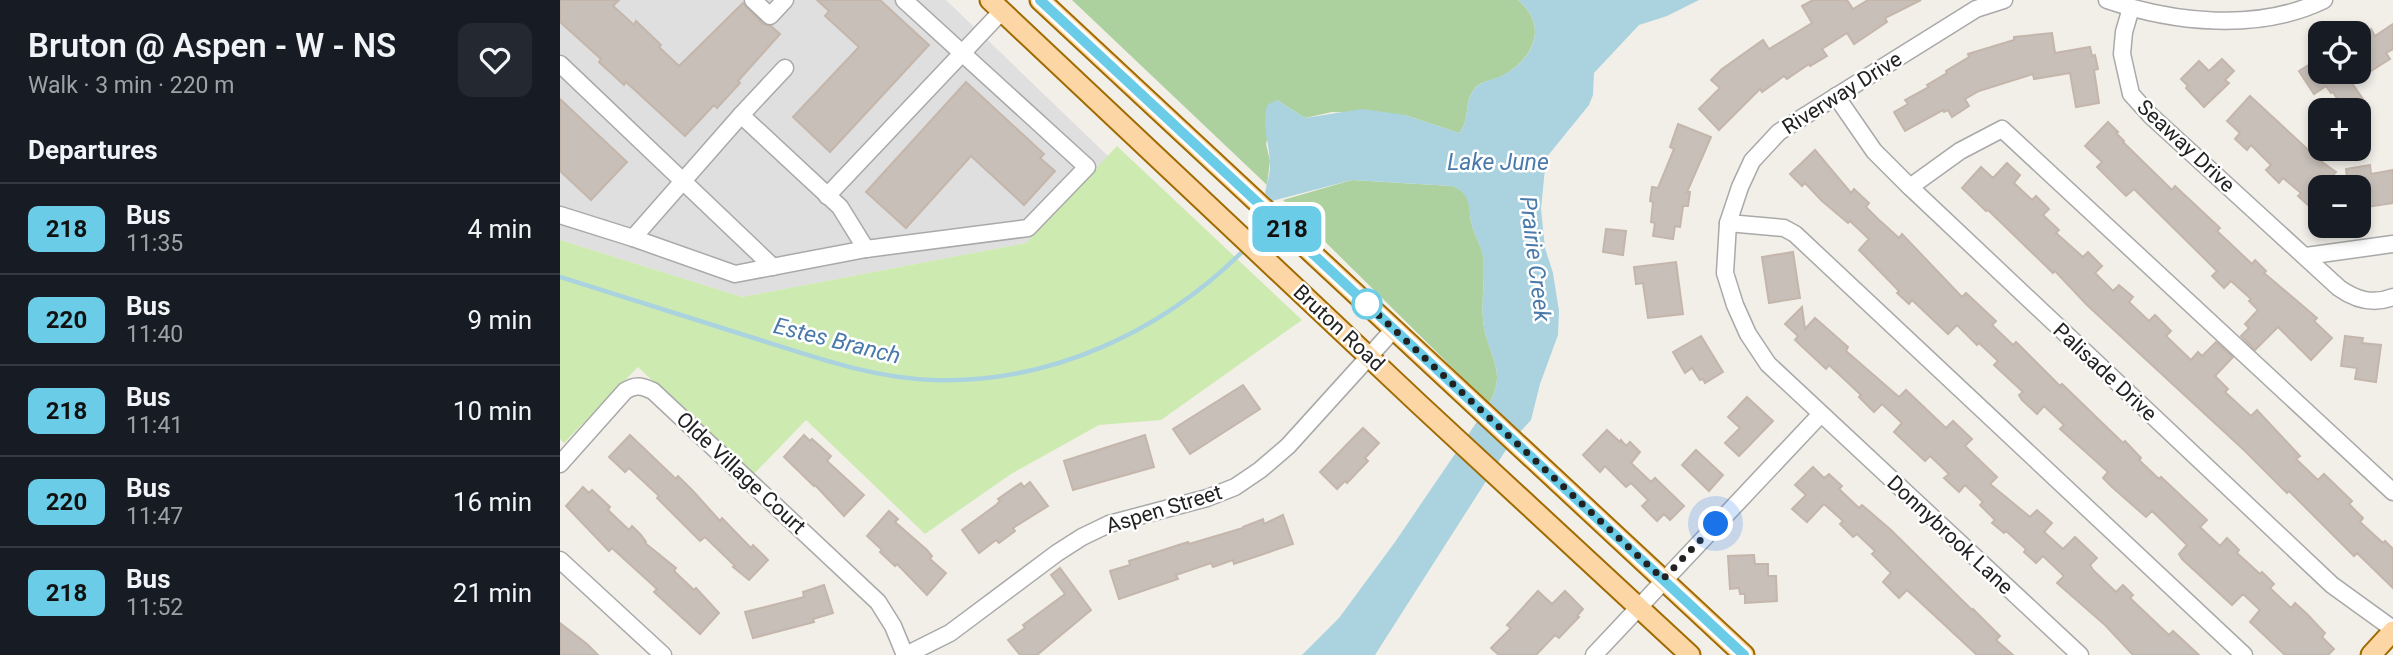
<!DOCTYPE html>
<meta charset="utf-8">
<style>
body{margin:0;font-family:Roboto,sans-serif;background:#242831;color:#f1f3f6;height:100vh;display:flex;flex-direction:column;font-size:26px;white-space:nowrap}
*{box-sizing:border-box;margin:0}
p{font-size:23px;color:#9ea1a6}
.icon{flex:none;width:38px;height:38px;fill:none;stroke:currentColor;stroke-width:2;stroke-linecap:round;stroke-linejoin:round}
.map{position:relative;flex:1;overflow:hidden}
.drawer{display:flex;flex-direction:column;background:#171b24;width:560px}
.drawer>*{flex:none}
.badge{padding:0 14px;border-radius:10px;font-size:24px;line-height:46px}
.controls{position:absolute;left:1748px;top:21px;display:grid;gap:14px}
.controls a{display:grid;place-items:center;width:63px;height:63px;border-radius:14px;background:#171b24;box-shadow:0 4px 10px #0003;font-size:35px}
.you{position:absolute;width:35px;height:35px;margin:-18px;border:5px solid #fff;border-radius:50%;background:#1a73e8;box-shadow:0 0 0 10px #1a73e833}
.map>.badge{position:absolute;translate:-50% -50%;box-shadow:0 0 0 4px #fff}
h2{padding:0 28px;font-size:26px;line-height:63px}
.round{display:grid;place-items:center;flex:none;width:74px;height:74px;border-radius:14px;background:#242831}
.head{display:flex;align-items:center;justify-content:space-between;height:119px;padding:0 28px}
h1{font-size:33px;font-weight:600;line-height:52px}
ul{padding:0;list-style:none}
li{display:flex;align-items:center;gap:21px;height:91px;padding:0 28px;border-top:2px solid #363941}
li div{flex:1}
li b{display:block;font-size:26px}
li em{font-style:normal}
li .badge{min-width:77px;font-weight:700;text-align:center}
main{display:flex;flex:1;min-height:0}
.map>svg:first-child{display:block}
.residential{fill:#e0dfdf}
.grass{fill:#cdebb0}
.forest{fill:#add19e}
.water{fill:#aad3df}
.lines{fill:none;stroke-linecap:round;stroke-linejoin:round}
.stream{stroke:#aad3df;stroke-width:4.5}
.building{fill:#c7bfb8;stroke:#c4b6ab;stroke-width:2}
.minor-casing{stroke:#a9a9a9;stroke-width:19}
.major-casing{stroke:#a06b00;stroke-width:23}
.minor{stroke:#fff;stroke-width:16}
.major{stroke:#fcd6a4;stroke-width:19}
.line-casing{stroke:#fff;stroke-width:16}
.line{stroke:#6bcce7;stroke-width:10}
.walk{stroke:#222;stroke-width:7;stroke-dasharray:0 12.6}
.stop-dot{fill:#fff;stroke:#6bcce7;stroke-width:3.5}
.labels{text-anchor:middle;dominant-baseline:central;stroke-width:5;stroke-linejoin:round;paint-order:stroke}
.street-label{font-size:21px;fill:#222;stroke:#fff}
.water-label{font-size:23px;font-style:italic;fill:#4a7aab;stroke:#fff}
</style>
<main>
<section class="drawer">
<div class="head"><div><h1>Bruton @ Aspen - W - NS</h1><p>Walk · 3 min · 220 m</p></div><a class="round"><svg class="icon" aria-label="heart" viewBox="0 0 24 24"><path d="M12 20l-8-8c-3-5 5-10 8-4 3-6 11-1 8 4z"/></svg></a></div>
<h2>Departures</h2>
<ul>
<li><span class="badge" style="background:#6bcce7;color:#111">218</span><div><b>Bus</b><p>11:35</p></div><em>4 min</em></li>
<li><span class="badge" style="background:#6bcce7;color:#111">220</span><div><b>Bus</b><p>11:40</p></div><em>9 min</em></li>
<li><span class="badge" style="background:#6bcce7;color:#111">218</span><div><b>Bus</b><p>11:41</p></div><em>10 min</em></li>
<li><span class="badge" style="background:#6bcce7;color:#111">220</span><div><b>Bus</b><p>11:47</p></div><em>16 min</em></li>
<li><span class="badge" style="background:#6bcce7;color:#111">218</span><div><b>Bus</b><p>11:52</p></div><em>21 min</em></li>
</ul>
</section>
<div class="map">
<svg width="1833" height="655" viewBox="0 0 1833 655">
<rect width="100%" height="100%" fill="#f2efe9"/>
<path class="residential" d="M0 0H386L549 157 466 243 182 297 0 240Z"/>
<path class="grass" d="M557 146 742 320 601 420 539 425 451 474 365 534 246 420 192 476 78 367 4 443 0 439V240L182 297 466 243Z"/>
<g class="forest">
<path d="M512 0H958C988 25 975 57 944 75 936 80 922 80 915 88 903 102 911 120 899 133L845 115 772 112 745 118 717 100 706 144 710 161 707 185Z"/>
<path d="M792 180 892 186C911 193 909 204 911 221 913 233 921 244 923 256 926 279 920 304 924 327 930 359 947 371 929 404L723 200Z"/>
</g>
<path class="water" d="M958 0H1139L1107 16 1079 25 1034 73 1033 95 1029 105 986 158 981 209 985 248 993 273 999 311 998 335 980 384 971 420 951 442 815 655H742L779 618 835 542 929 404C947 371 930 359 924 327 920 304 926 280 923 257 921 244 913 233 911 221 909 205 910 193 892 186L792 180 712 201 705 193C707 183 710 175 710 165 710 143 701 128 707 105L717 100 745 118 802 109 845 115 899 133C911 120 903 102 915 88 922 80 936 80 945 74 975 57 988 25 958 0Z"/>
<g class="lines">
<g class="stream">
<path d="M692 242 703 215"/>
<path d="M0 277C66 298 132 319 197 339 254 357 312 378 373 380 491 384 604 331 686 248"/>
</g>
</g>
<g class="building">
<path d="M0 0H59L53 6 74 25 76 21 101 45 99 47 119 66 183 3 203 24 211 26 220 34 178 81 180 83 157 108 154 105 125 136 66 82 64 85 39 62 41 59 0 22Z"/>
<path d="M257 0H320L369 45 270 152 233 117 299 47 265 16 269 11Z"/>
<path d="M1253 0H1287L1293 9 1308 0H1361L1325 18 1327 22 1294 44 1287 33 1262 49 1267 56 1250 66 1249 64 1227 79 1224 76 1202 92 1200 89 1159 130 1139 109 1160 88 1151 80 1162 69 1203 40 1209 49 1252 23 1242 6Z"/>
<path d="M1833 24V49L1826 53 1830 59 1792 83 1805 102 1793 110H1784L1773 92 1771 93 1766 86 1754 94 1739 71 1755 61 1756 63 1760 61V72H1799V37L1811 29 1815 36Z"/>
<path d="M1492 33 1495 53 1530 47 1532 56 1535 55 1538 69 1534 70 1539 103 1516 107 1510 73 1474 79 1473 74 1419 91 1405 99 1409 106 1392 117 1388 110 1384 112 1383 110 1345 131 1334 112 1348 104 1345 100 1369 87 1367 85 1387 73 1386 71 1409 57 1408 54 1454 40V37Z"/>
<path d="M1662 59 1674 71 1665 80 1669 83 1644 107 1626 88 1628 86 1621 79 1639 61 1649 71Z"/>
<path d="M406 82 484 154 480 158 495 171 464 205 411 156 346 228 306 192Z"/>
<path d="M1690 96 1758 159 1776 172 1760 187V216L1738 196 1741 193 1723 178 1719 183 1706 170 1711 165 1691 145 1687 150 1675 139 1680 133 1667 121Z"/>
<path d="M0 99 67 162 31 200 0 171Z"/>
<path d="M1548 122 1558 132 1556 133 1564 141 1563 142 1612 190 1615 186 1660 228 1657 231 1692 264 1695 260 1706 271 1704 273 1757 318 1754 321 1772 338 1751 360 1718 327 1695 350 1681 336 1689 328 1685 324 1698 310 1689 301 1691 299 1671 281 1664 288 1652 276 1657 271 1574 189 1566 196 1537 167 1542 162 1525 146Z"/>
<path d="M1118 124 1151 137 1127 192H1130L1128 206H1123L1120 227 1115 226 1113 239 1093 236 1095 223 1091 222 1093 202 1090 201 1092 187 1098 188 1114 149 1110 147Z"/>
<path d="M1255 150 1291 193 1294 189 1309 203 1306 207 1318 219 1339 238 1342 234 1402 297 1406 293 1436 321 1432 325 1453 345 1456 342 1500 386 1502 384 1563 443 1565 441 1581 458 1579 460 1599 479 1601 477 1647 520 1640 527 1660 546 1667 538 1679 550 1677 553 1700 574 1702 572 1714 584 1710 588 1731 608 1735 603 1747 614 1765 633 1762 637 1774 649 1768 655H1725L1690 622 1700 610 1683 594 1672 605 1622 559 1619 554 1627 545 1592 511 1586 517 1552 487 1543 478 1548 472 1500 429 1504 425 1484 406 1477 414 1462 400 1459 395 1463 392 1434 365 1438 361 1419 343 1417 345 1397 325 1388 334 1352 300 1349 304 1337 293 1339 291 1299 250 1309 239 1290 221 1288 223 1262 201 1245 183 1242 186 1230 174Z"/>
<path d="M1447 163 1460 175 1454 183 1472 200 1476 196 1489 209 1483 215 1499 230 1496 233 1523 257 1528 252 1542 266 1535 273 1553 291 1559 285 1573 297 1569 302 1589 321 1595 315 1611 331 1606 336 1631 360 1638 352 1642 356 1656 342 1673 357 1655 376 1668 389 1665 392 1691 416 1697 410 1740 456 1736 459 1758 480 1764 474 1792 501 1789 504 1803 518 1800 522 1823 543 1825 541 1833 549V588L1797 553 1794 556 1729 491 1727 493 1685 451 1527 305 1495 271 1493 273 1428 210 1426 211 1402 188 1421 167 1433 178Z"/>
<path d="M1810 165 1811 174 1833 170V203L1799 208V187H1788L1786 169Z"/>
<path d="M1046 229 1066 231 1063 255 1043 252Z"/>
<path d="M1233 252 1240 298 1209 303 1202 257Z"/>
<path d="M1116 262 1123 314 1088 318 1083 283 1076 284 1074 267Z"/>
<path d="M1242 307 1245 329 1255 318 1288 347 1286 351 1339 397 1346 390 1386 428 1393 421 1412 439 1405 446 1437 477 1430 484 1470 517 1477 510 1492 523 1484 532 1503 549 1515 537 1537 558 1530 565 1533 570 1556 592 1563 585 1573 595 1570 598 1609 635 1613 631 1639 655H1573L1545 625 1497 583 1504 576 1483 556 1476 563 1464 552 1466 549 1446 531 1444 533 1432 523 1435 520 1420 505 1423 502 1405 485 1399 492 1384 478 1389 474 1370 456 1365 461 1334 432 1342 423 1322 404 1314 412 1299 397 1301 395 1269 365 1266 369 1235 340 1238 336 1225 324Z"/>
<path d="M1141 336 1163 372 1145 383 1143 379 1140 380 1132 368 1125 373 1113 352Z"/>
<path d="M1785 336 1803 338 1802 343 1821 345 1816 382 1795 379 1797 368 1781 366Z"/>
<path d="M683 385 700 409 630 454 613 429Z"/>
<path d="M1187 397 1213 421 1179 456 1165 443 1180 428 1168 417Z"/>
<path d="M803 428 819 443 805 458 808 461 787 483 785 481 777 489 760 472Z"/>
<path d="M1047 430 1060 442 1061 440 1066 446 1070 442 1080 452 1071 463 1091 482 1095 478 1124 506 1110 520 1104 514 1097 521 1082 506 1088 500 1071 483 1066 487 1045 466 1040 472 1023 455Z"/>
<path d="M70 435 116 479 118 476 133 491 160 521 162 518 191 548 193 545 208 560 189 580 173 567 175 566 145 537 140 541 97 498 99 496 69 468 65 472 49 457Z"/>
<path d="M244 435 250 441 252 439 271 456 267 461 304 495 284 516 255 485 254 486 224 457Z"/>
<path d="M585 435 594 467 513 490 504 461Z"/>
<path d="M1136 450 1163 475 1149 491 1122 465Z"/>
<path d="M1253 467 1264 478 1269 474 1282 486 1279 489 1299 508 1302 505 1331 530 1412 610 1413 609 1440 636 1436 640 1453 655H1417L1347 590 1339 598 1323 582 1331 573 1312 554 1315 551 1297 534 1293 537 1280 524 1283 521 1264 504 1247 522 1232 509 1246 495 1235 485Z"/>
<path d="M470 482 488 506 453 528 455 531 439 543 436 540 419 553 402 530 436 505 440 501 438 499 461 483 464 487Z"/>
<path d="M23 487 29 493 32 490 50 507 48 510 69 530 72 526 81 535 86 542 85 543 116 568 114 571 134 590 136 588 159 613 140 634 94 592 97 589 52 548 49 551 6 506Z"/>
<path d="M329 511 338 519 335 522 367 550 372 556 370 559 386 573 367 595 337 564 335 566 320 552 322 550 307 536Z"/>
<path d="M723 515 733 544 674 564 673 560 653 567 651 563 616 575 618 579 559 599 550 571 570 565 569 561 628 542 629 544 683 528V527L703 519 704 524Z"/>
<path d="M1194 555 1195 564H1208V576H1216L1217 601 1185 603V594H1180L1179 588 1170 589 1168 556Z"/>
<path d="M500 568 531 610 477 655H460L448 640 465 628 463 625 505 594 491 575Z"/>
<path d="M264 585 273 613 253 619 254 622 193 638 185 612 244 597 243 592Z"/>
<path d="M978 591 992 604 1005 591 1023 609 1017 616 1019 617 999 638 995 635 976 655H939L931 648 951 628 947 625Z"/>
<path d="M0 623 27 644 38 655H0Z"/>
</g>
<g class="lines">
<g class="minor-casing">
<g id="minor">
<path d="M193 0 210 16 225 0"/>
<path d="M1444 0 1416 9 1219 132 1192 161 1180 187 1168 223 1165 273 1175 305 1188 334 1208 364 1520 655"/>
<path d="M1547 0C1614 23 1698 32 1764 0"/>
<path d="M1571 8 1564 32 1562 54 1571 94 1590 115 1779 288C1796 300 1813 305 1833 297"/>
<path d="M0 64 213 267"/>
<path d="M1276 96 1314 151 1350 187 1772 585 1833 629"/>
<path d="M181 115 225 68"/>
<path d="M1350 187 1400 151 1442 129 1833 492"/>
<path d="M267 196 442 11"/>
<path d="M0 215 73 238 181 115 280 207 306 249"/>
<path d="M1168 223 1224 228 1235 234 1684 655"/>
<path d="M73 238 175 274 306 249 468 228 527 167 344 0"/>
<path d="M1746 256 1833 244"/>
<path d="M0 464 65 391C76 384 82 386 93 391L318 602 333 626 345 655"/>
<path d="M0 560 103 655"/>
<path d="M346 655 390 633 497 553 522 537 549 524 647 498 675 487 700 470 728 446 834 329"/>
<path d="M1034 655 1260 415"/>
</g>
</g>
<g class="major-casing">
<g id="major">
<path d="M430 0 860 405 1130 655"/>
<path d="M480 0 1184 655"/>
<path d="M1811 655 1833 631"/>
</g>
</g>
<use href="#minor" class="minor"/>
<use href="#major" class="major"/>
</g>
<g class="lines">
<g class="line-casing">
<path id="line" d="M480 0 1184 655"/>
</g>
<use href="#line" class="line"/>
<path class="walk" d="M807 304 799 297 1103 579 1156 524"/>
</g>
<circle class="stop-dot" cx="807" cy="304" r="14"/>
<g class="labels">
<g class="street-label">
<text transform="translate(1282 93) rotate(-32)">Riverway Drive</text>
<text transform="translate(1626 146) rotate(43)">Seaway Drive</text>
<text transform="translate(779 328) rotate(43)">Bruton Road</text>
<text transform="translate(1545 372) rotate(43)">Palisade Drive</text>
<text transform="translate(181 473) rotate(43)">Olde Village Court</text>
<text transform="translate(604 509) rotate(-17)">Aspen Street</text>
<text transform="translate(1390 535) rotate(43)">Donnybrook Lane</text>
</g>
<g class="water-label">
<text x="938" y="162">Lake June</text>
<text transform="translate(975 259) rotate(83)">Prairie Creek</text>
<text transform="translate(277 341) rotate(14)">Estes Branch</text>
</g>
</g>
</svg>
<div class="controls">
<a><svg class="icon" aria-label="locate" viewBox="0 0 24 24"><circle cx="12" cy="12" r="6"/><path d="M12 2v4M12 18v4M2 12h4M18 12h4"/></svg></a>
<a>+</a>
<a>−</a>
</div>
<div class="you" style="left:1156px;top:524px"></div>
<b class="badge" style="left:727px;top:229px;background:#6bcce7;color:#111">218</b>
</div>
</main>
